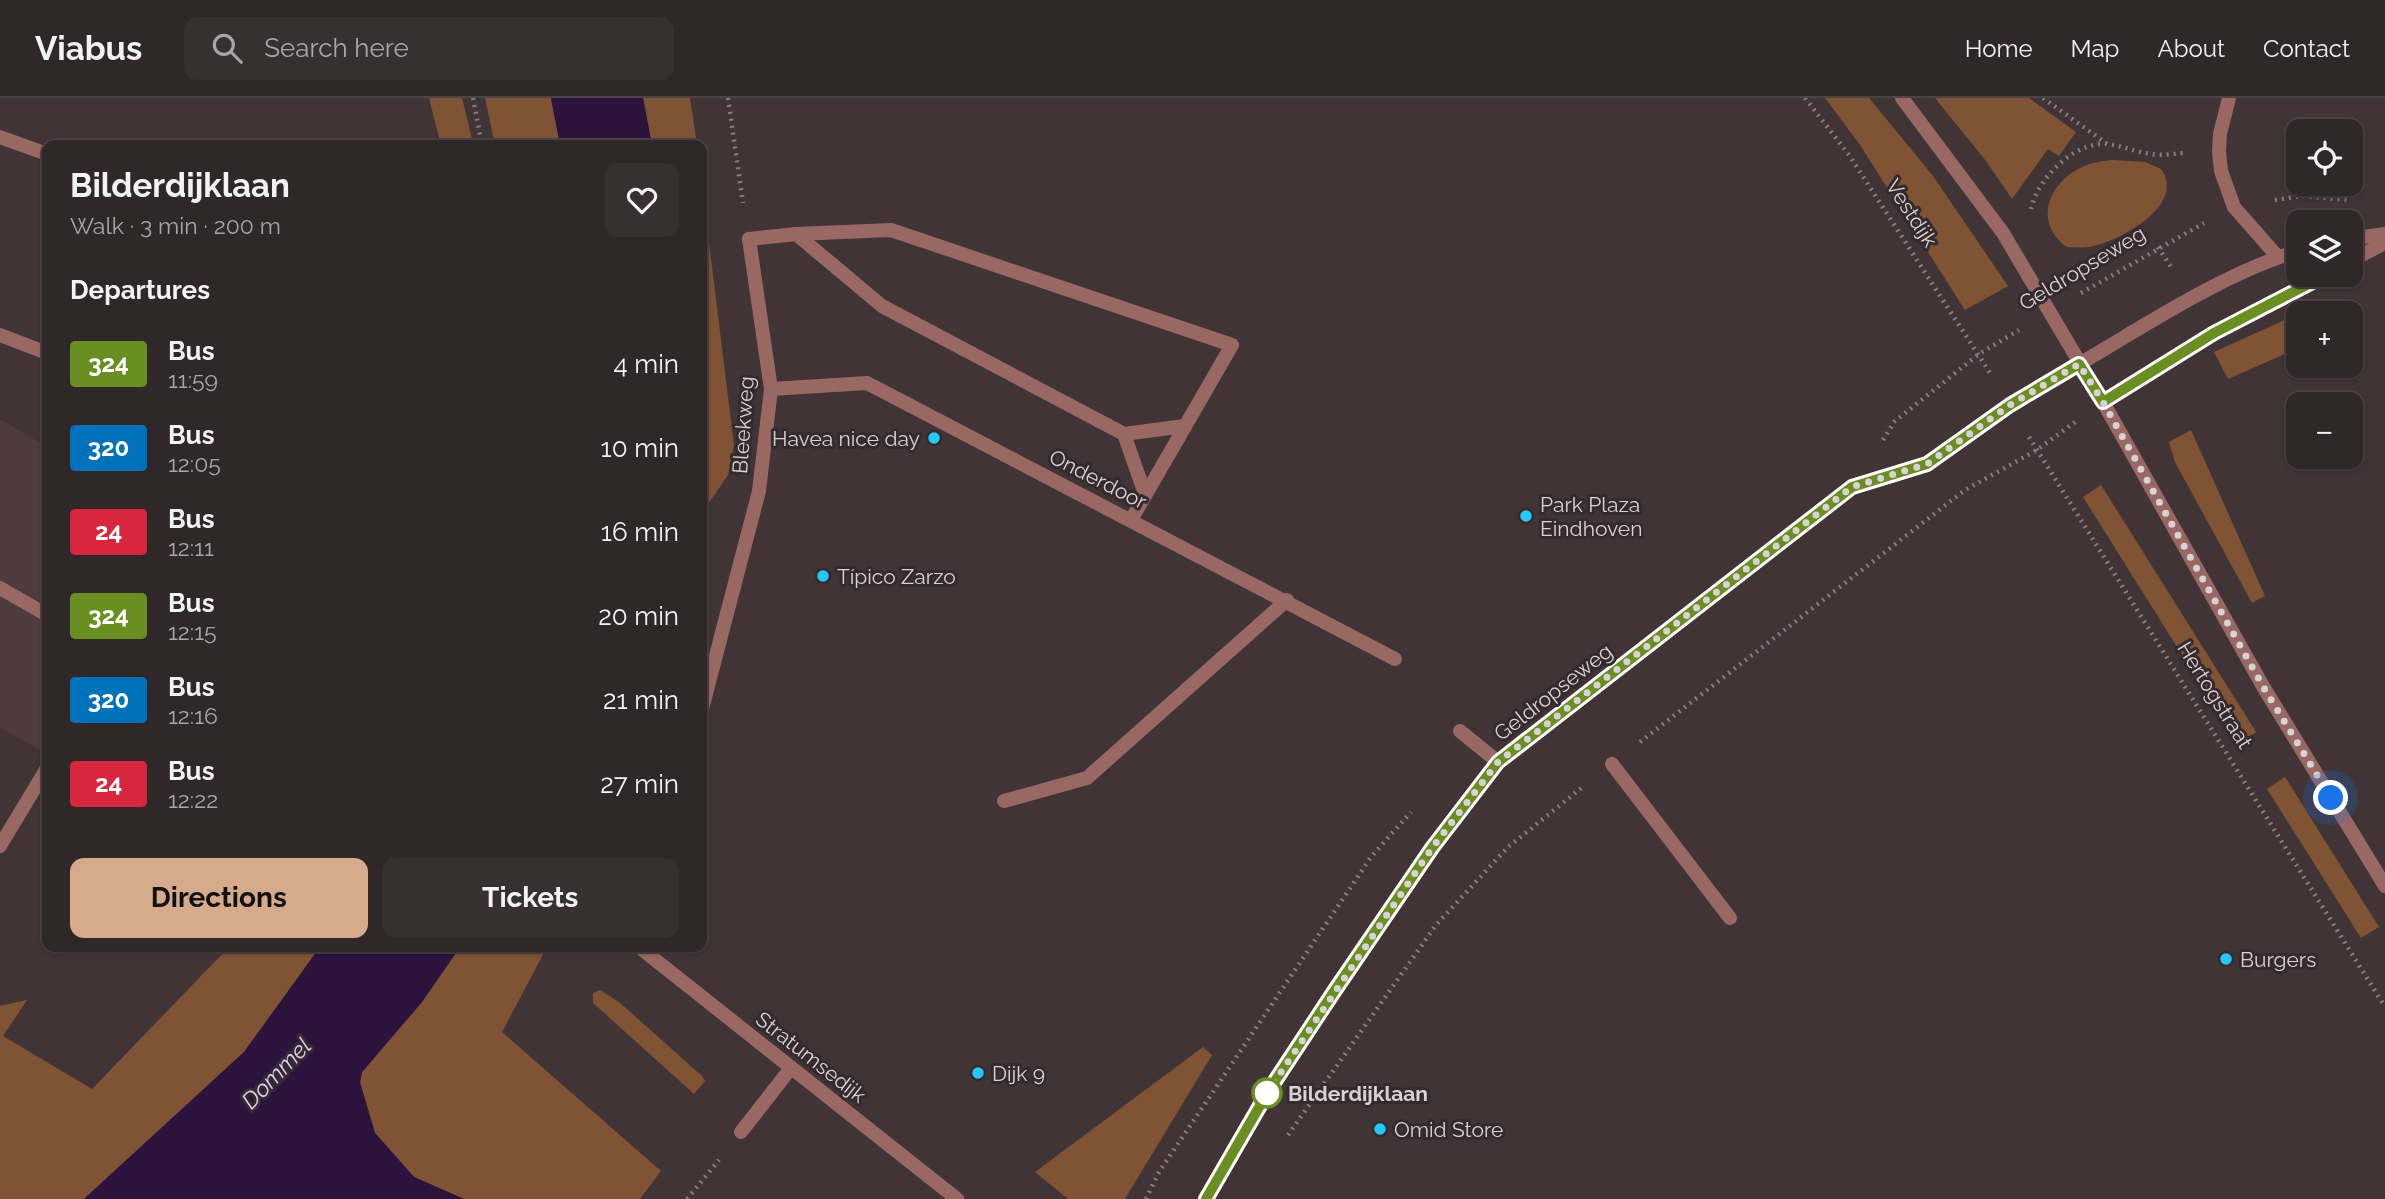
<!DOCTYPE html>
<meta charset="utf-8">
<style>
body{margin:0;font-family:Raleway,sans-serif;background:#382f31;color:#f1f3f6;height:100vh;display:flex;flex-direction:column;font-size:26px;white-space:nowrap}
*{box-sizing:border-box;margin:0}
p{font-size:23px;color:#a8a5a8}
.icon{flex:none;width:38px;height:38px;fill:none;stroke:currentColor;stroke-width:2;stroke-linecap:round;stroke-linejoin:round}
.map{position:relative;flex:1;overflow:hidden}
.panel{position:absolute;left:42px;top:42px;width:665px;height:812px;display:flex;flex-direction:column;background:#302729;border-radius:14px;box-shadow:0 2px 5px #0004,0 0 0 2px #4b4446}
.panel>*{flex:none}
.badge{padding:0 14px;border-radius:5px;font-size:24px;line-height:46px}
.tools{position:absolute;left:2286px;top:21px;display:grid;gap:14px}
.tools a{display:grid;place-items:center;width:77px;height:77px;border-radius:14px;background:#302729;box-shadow:0 2px 5px #0004,0 0 0 2px #4b4446;font-size:35px}
.you{position:absolute;width:35px;height:35px;margin:-18px;border:5px solid #fff;border-radius:50%;background:#1a73e8;box-shadow:0 0 0 10px #1a73e833}
.map>.badge{position:absolute;translate:-50% -50%;box-shadow:0 0 0 4px #fff}
h2{padding:0 28px;font-size:26px;line-height:63px}
.round{display:grid;place-items:center;flex:none;width:74px;height:74px;border-radius:14px;background:#382f31}
.overview{display:flex;align-items:center;justify-content:space-between;height:119px;padding:0 28px}
h1{font-size:33px;font-weight:700;line-height:52px}
.button{display:flex;gap:14px;margin-top:auto;padding:14px 28px}
.button a{flex:1;height:80px;border-radius:14px;background:#d6ab8b;color:#111;font-size:28px;font-weight:700;line-height:80px;text-align:center}
.button a+a{background:#382f31;color:#f1f3f6}
ul{padding:0;list-style:none}
li{display:flex;align-items:center;gap:21px;height:84px;padding:0 28px}
li div{flex:1}
li b{display:block;font-size:26px}
li em{font-style:normal}
li .badge{min-width:77px;font-weight:700;text-align:center}
header{display:flex;align-items:center;gap:42px;box-sizing:border-box;height:98px;padding:0 35px;background:#302729;border-bottom:2px solid #4b4446}
header strong{font-size:33px}
nav{display:flex;gap:38px;margin-inline-start:auto;font-size:24px}
.search{width:490px;height:63px;background:#382f31;display:flex;align-items:center;gap:18px;box-sizing:border-box;padding:0 24px;border-radius:14px;color:#a8a5a8;font-size:26px}
.map>svg:first-child{display:block}
.built{fill:#4e3b40}
.green{fill:#805335}
.water{fill:#2b133e}
.lines{fill:none;stroke-linecap:round;stroke-linejoin:round}
.path{stroke:#867c7f;stroke-width:4.5;stroke-dasharray:2 5;stroke-linecap:butt}
.service{stroke:#996862;stroke-width:14}
.pedestrian{stroke:#996862;stroke-width:14}
.minor{stroke:#996862;stroke-width:14}
.tertiary{stroke:#996862;stroke-width:14}
.line-casing{stroke:#fff;stroke-width:16}
.line{stroke:#6b8e23;stroke-width:10}
.walk{stroke:#d9d2d4;stroke-width:7;stroke-dasharray:0 12.6}
.poi-dot{fill:#24c9fe;stroke:#352a2d;stroke-width:2.5}
.stop-dot{fill:#fff;stroke:#6b8e23;stroke-width:3.5}
.labels{text-anchor:middle;dominant-baseline:central;stroke-width:6;stroke-linejoin:round;paint-order:stroke}
.street-label{font-size:21px;fill:#d9d2d4;stroke:#352a2d}
.poi-label{font-size:21px;fill:#d9d2d4;stroke:#352a2d;text-anchor:start}
.stop-label{font-size:21px;font-weight:bold;fill:#d9d2d4;stroke:#352a2d;text-anchor:start}
.water-label{font-size:23px;font-style:italic;fill:#e3cdfb;stroke:#352a2d}
</style>
<header>
<strong>Viabus</strong>
<div class="search"><svg class="icon" aria-label="search" viewBox="0 0 24 24"><circle cx="10" cy="10" r="6"/><path d="M15 15l6 6"/></svg>Search here</div>
<nav><a>Home</a><a>Map</a><a>About</a><a>Contact</a></nav>
</header>
<div class="map">
<svg width="2385" height="1101" viewBox="0 0 2385 1101">
<rect width="100%" height="100%" fill="#403437"/>
<path class="built" d="M0 321 47 349V656L0 630Z"/>
<g class="green">
<path d="M429 0H462L472 41 470 47H441Z"/>
<path d="M485 0H551L560 47H495Z"/>
<path d="M643 0H690L697 47H652Z"/>
<path d="M1825 0H1869L1933 78 2008 188 1965 212 1860 47Z"/>
<path d="M1935 0H2029L2076 34 2059 58 2048 51 2012 101 1986 63Z"/>
<path d="M2112 62 2145 64 2161 71C2187 107 2119 144 2089 149 2082 150 2074 149 2067 149 2034 125 2047 87 2080 70 2090 65 2101 63 2112 62Z"/>
<path d="M702 88 734 347 728 377 702 415Z"/>
<path d="M2298 216V250L2228 281 2214 254Z"/>
<path d="M2191 332 2265 498 2252 505 2175 364 2169 344Z"/>
<path d="M2101 387 2256 634 2238 646 2083 399Z"/>
<path d="M2285 679 2379 829 2361 840 2267 691Z"/>
<path d="M229 849H320L244 954 84 1101H0V908L27 902 3 938 92 991Z"/>
<path d="M460 849H542L546 851 502 934 661 1073 640 1101H464L414 1079 375 1035 360 984 362 974 422 904Z"/>
<path d="M600 892 619 904 702 978 705 983 694 996 593 905V895Z"/>
<path d="M1203 949 1212 957 1125 1101H1068L1035 1074Z"/>
</g>
<g class="water">
<path d="M551 0H643L652 47H560Z"/>
<path d="M320 849H460L422 904 362 974 360 985 375 1035 414 1079 464 1101H84L244 954Z"/>
</g>
<g class="lines">
<g class="path">
<path d="M473 0 482 47"/>
<path d="M728 0 743 105"/>
<path d="M1805 0 1849 57 1992 278"/>
<path d="M2043 0 2107 46"/>
<path d="M2275 102 2301 98 2350 102"/>
<path d="M2031 111C2038 80 2074 43 2108 46 2123 48 2136 54 2151 56 2161 58 2172 56 2183 55"/>
<path d="M2158 149 2173 172"/>
<path d="M2081 195 2204 125"/>
<path d="M2029 339 2385 909"/>
<path d="M1883 342 1894 324 1979 256 2019 232"/>
<path d="M1640 644 1965 392 2037 352 2075 324"/>
<path d="M1288 1037 1436 827 1508 749 1584 688"/>
<path d="M687 1101 719 1062"/>
<path d="M1146 1101 1159 1074 1371 759 1411 714"/>
</g>
<g class="service">
<path d="M796 136 882 208 1124 336 1145 396"/>
<path d="M749 141 796 136 891 132 1232 247 1131 422"/>
<path d="M0 237 47 255"/>
<path d="M771 291 867 285 1395 561"/>
<path d="M1124 336 1185 328"/>
<path d="M1460 633 1498 664"/>
<path d="M1612 666 1730 820"/>
<path d="M1004 703 1087 680 1287 502"/>
<path d="M741 1034 791 970"/>
</g>
<g class="pedestrian">
<path d="M0 490 47 517"/>
<path d="M0 748 47 670"/>
</g>
<g class="minor">
<path d="M2229 0 2220 36 2219 53 2221 73 2234 109 2278 159"/>
<path d="M0 39 47 56"/>
<path d="M702 611 759 393 771 291 749 141"/>
<path d="M639 849 957 1101"/>
<path d="M1206 1101 1269 992 1335 892 1432 750 1498 664 1852 389 1927 366 2010 308 2079 266"/>
</g>
<g class="tertiary">
<path d="M1902 0 2003 135 2103 304 2264 590 2385 788"/>
<path d="M2350 141 2385 136"/>
<path d="M2350 163 2385 145"/>
<path d="M2079 266C2146 227 2224 175 2298 153"/>
<path d="M2103 304 2214 235 2326 177"/>
</g>
</g>
<g class="lines">
<g class="line-casing">
<path id="line" d="M1206 1101 1269 992 1335 892 1432 750 1498 664 1852 389 1927 366 2010 307 2079 266 2103 304 2214 235 2326 177"/>
</g>
<use href="#line" class="line"/>
<path class="walk" d="M1267 995 1432 750 1498 664 1852 389 1927 366 2010 307 2079 266 2103 304 2264 590 2331 700"/>
</g>
<g class="poi-dot">
<circle cx="934" cy="340" r="7"/>
<circle cx="1526" cy="418" r="7"/>
<circle cx="823" cy="478" r="7"/>
<circle cx="2226" cy="861" r="7"/>
<circle cx="978" cy="975" r="7"/>
<circle cx="1380" cy="1031" r="7"/>
</g>
<circle class="stop-dot" cx="1267" cy="995" r="14"/>
<g class="labels">
<g class="street-label">
<text transform="translate(1912 115) rotate(57)">Vestdijk</text>
<text transform="translate(2082 170) rotate(-31)">Geldropseweg</text>
<text transform="translate(743 327) rotate(-86)">Bleekweg</text>
<text transform="translate(1098 381) rotate(27)">Onderdoor</text>
<text transform="translate(1553 594) rotate(-38)">Geldropseweg</text>
<text transform="translate(2215 597) rotate(58)">Hertogstraat</text>
<text transform="translate(811 959) rotate(38)">Stratumsedijk</text>
</g>
<g class="poi-label">
<text x="920" y="340" text-anchor="end">Havea nice day</text>
<text x="1540" y="406">Park Plaza<tspan x="1540" dy="24">Eindhoven</tspan></text>
<text x="837" y="478">Típico Zarzo</text>
<text x="2240" y="861">Burgers</text>
<text x="992" y="975">Dijk 9</text>
<text x="1394" y="1031">Omid Store</text>
</g>
<g class="stop-label">
<text x="1288" y="995">Bilderdijklaan</text>
</g>
<g class="water-label">
<text transform="translate(276 975) rotate(-46)">Dommel</text>
</g>
</g>
</svg>
<div class="tools">
<a><svg class="icon" aria-label="locate" viewBox="0 0 24 24"><circle cx="12" cy="12" r="6"/><path d="M12 2v4M12 18v4M2 12h4M18 12h4"/></svg></a>
<a><svg class="icon" aria-label="layers" viewBox="0 0 24 24"><path d="M12 4l9 5-9 5-9-5zM3 14l9 5 9-5"/></svg></a>
<a>+</a>
<a>−</a>
</div>
<div class="you" style="left:2331px;top:700px"></div>
<section class="panel">
<div class="overview"><div><h1>Bilderdijklaan</h1><p>Walk · 3 min · 200 m</p></div><a class="round"><svg class="icon" aria-label="heart" viewBox="0 0 24 24"><path d="M12 20l-8-8c-3-5 5-10 8-4 3-6 11-1 8 4z"/></svg></a></div>
<h2>Departures</h2>
<ul>
<li><span class="badge" style="background:#6b8e23;color:#fff">324</span><div><b>Bus</b><p>11:59</p></div><em>4 min</em></li>
<li><span class="badge" style="background:#0072bc;color:#fff">320</span><div><b>Bus</b><p>12:05</p></div><em>10 min</em></li>
<li><span class="badge" style="background:#d7263d;color:#fff">24</span><div><b>Bus</b><p>12:11</p></div><em>16 min</em></li>
<li><span class="badge" style="background:#6b8e23;color:#fff">324</span><div><b>Bus</b><p>12:15</p></div><em>20 min</em></li>
<li><span class="badge" style="background:#0072bc;color:#fff">320</span><div><b>Bus</b><p>12:16</p></div><em>21 min</em></li>
<li><span class="badge" style="background:#d7263d;color:#fff">24</span><div><b>Bus</b><p>12:22</p></div><em>27 min</em></li>
</ul>
<div class="button"><a>Directions</a><a>Tickets</a></div>
</section>
</div>
